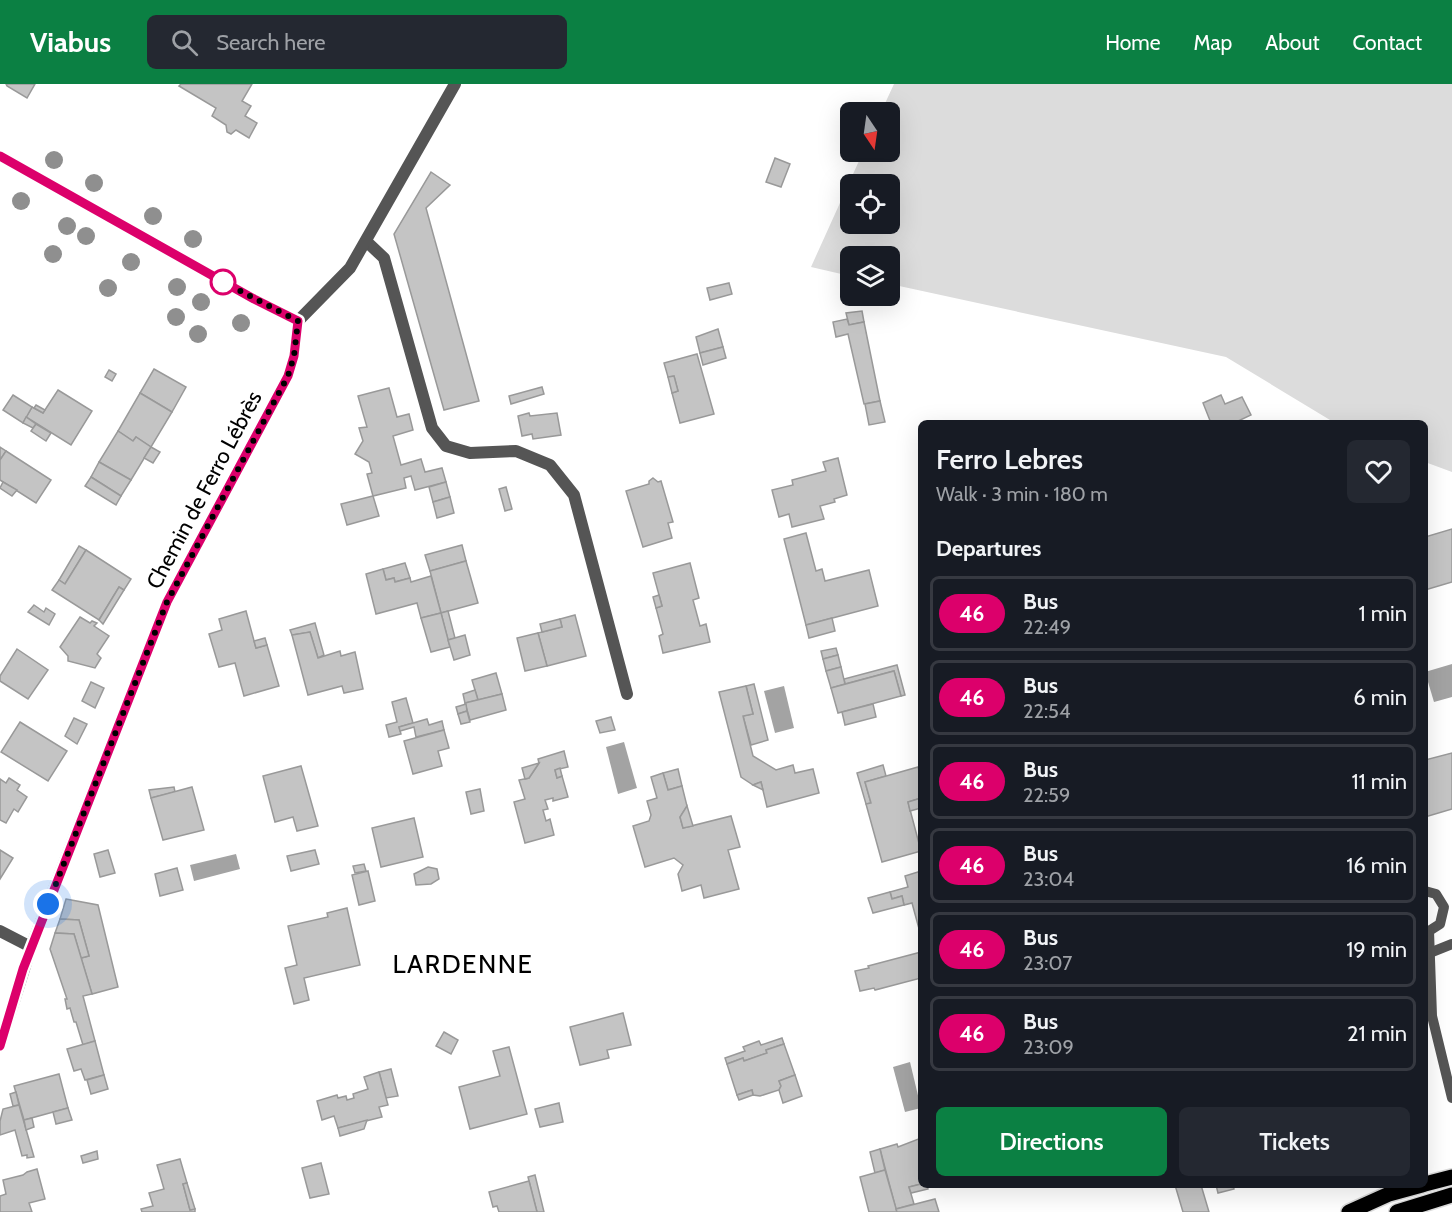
<!DOCTYPE html>
<meta charset="utf-8">
<style>
body{margin:0;font-family:Cabin,sans-serif;background:#242831;color:#f1f3f6;height:100vh;display:flex;flex-direction:column;font-size:22px;white-space:nowrap}
*{box-sizing:border-box;margin:0}
p{font-size:20px;color:#9ea1a6}
.icon{flex:none;width:33px;height:33px;fill:none;stroke:currentColor;stroke-width:2;stroke-linecap:round;stroke-linejoin:round}
.map{position:relative;flex:1;overflow:hidden}
.side{position:absolute;left:918px;top:336px;width:510px;height:768px;display:flex;flex-direction:column;background:#171b24;border-radius:9px;box-shadow:0 6px 24px #0002}
.side>*{flex:none}
.badge{padding:0 12px;border-radius:20px;font-size:21px;line-height:39px}
.needle{width:39px;rotate:167deg}
.controls{position:absolute;left:840px;top:18px;display:grid;gap:12px}
.controls a{display:grid;place-items:center;width:60px;height:60px;border-radius:9px;background:#171b24;box-shadow:0 6px 24px #0002;font-size:30px}
.you{position:absolute;width:30px;height:30px;margin:-15px;border:4px solid #fff;border-radius:50%;background:#1a73e8;box-shadow:0 0 0 9px #1a73e833}
.map>.badge{position:absolute;translate:-50% -50%;box-shadow:0 0 0 3px #fff}
h2{padding:0 18px;font-size:22px;line-height:54px}
.round{display:grid;place-items:center;flex:none;width:63px;height:63px;border-radius:9px;background:#242831}
.head{display:flex;align-items:center;justify-content:space-between;height:102px;padding:0 18px}
h1{font-size:28px;font-weight:600;line-height:45px}
.cta{display:flex;gap:12px;margin-top:auto;padding:12px 18px}
.cta a{flex:1;height:69px;border-radius:9px;background:#0b8043;color:#fff;font-size:24px;font-weight:600;line-height:69px;text-align:center}
.cta a+a{background:#242831;color:#f1f3f6}
ul{padding:0;list-style:none}
li{display:flex;align-items:center;gap:18px;height:75px;margin:0 12px 9px;padding:0 6px;border:3px solid #363941;border-radius:9px}
li div{flex:1}
li b{display:block;font-size:22px}
li em{font-style:normal}
li .badge{min-width:66px;font-weight:700;text-align:center}
header{display:flex;align-items:center;gap:36px;box-sizing:border-box;height:84px;padding:0 30px;background:#0b8043;color:#fff}
header strong{font-size:28px}
nav{display:flex;gap:33px;margin-inline-start:auto;font-size:21px}
.search{width:420px;height:54px;background:#242831;display:flex;align-items:center;gap:15px;box-sizing:border-box;padding:0 21px;border-radius:9px;color:#9ea1a6;font-size:22px}
.map>svg:first-child{display:block}
.green{fill:#dcdcdc;fill-rule:evenodd}
.water{fill:#a3a3a3}
.building{fill:#c4c4c4;stroke:#999;stroke-width:1.5}
.lines{fill:none;stroke-linecap:round;stroke-linejoin:round}
.primary-casing{stroke:#dbdbdb;stroke-width:18}
.lane{stroke:#555;stroke-width:10}
.street{stroke:#555;stroke-width:12}
.primary{stroke:#000;stroke-width:15}
.tree{fill:#8f8f8f}
.line-casing{stroke:#fff;stroke-width:14}
.line{stroke:#dc006b;stroke-width:9}
.walk{stroke:#000;stroke-width:6;stroke-dasharray:0 10.8}
.stop-dot{fill:#fff;stroke:#dc006b;stroke-width:3}
.labels{text-anchor:middle;dominant-baseline:central;stroke-width:4.5;stroke-linejoin:round;paint-order:stroke}
.street-label{font-size:22px;fill:#000;stroke:#fff}
.quarter-label{font-size:26px;letter-spacing:1.5px;fill:#000;stroke:#fff}
</style>
<header>
<strong>Viabus</strong>
<div class="search"><svg class="icon" aria-label="search" viewBox="0 0 24 24"><circle cx="10" cy="10" r="6"/><path d="M15 15l6 6"/></svg>Search here</div>
<nav><a>Home</a><a>Map</a><a>About</a><a>Contact</a></nav>
</header>
<div class="map">
<svg width="1452" height="1128" viewBox="0 0 1452 1128">
<rect width="100%" height="100%" fill="#fff"/>
<path class="green" d="M894 0H1452V388L1425 378V339H1335L1226 273 890 200V172H850V192L811 183 863 68H890V28H881ZM850 100H890V140H850Z"/>
<g class="water">
<path d="M1452 580V613L1434 618 1425 588Z"/>
<path d="M784 602 794 644 775 649 764 607Z"/>
<path d="M624 658 637 704 618 710 606 663Z"/>
<path d="M236 770 240 785 194 797 190 781Z"/>
<path d="M910 978 921 1024 905 1028 893 983Z"/>
</g>
<g class="building">
<path d="M6 0H35L27 14 7 2Z"/>
<path d="M181 0H252L242 17 251 22 245 32 257 39 249 54 236 46 231 50 227 48 226 41 212 32 216 24 179 2Z"/>
<path d="M775 74 790 80 781 103 766 98Z"/>
<path d="M431 88 450 101 426 124 479 317 444 326 394 150Z"/>
<path d="M729 199 732 210 710 216 707 204Z"/>
<path d="M862 227 864 238 849 241 846 229Z"/>
<path d="M847 235 849 241 864 238 880 317 864 320 848 250 836 253 833 238Z"/>
<path d="M718 245 723 263 700 269 696 253Z"/>
<path d="M723 263 726 274 703 281 700 269Z"/>
<path d="M697 270 714 330 680 339 672 309 678 307 674 292 668 293 664 279Z"/>
<path d="M154 285 186 303 172 328 140 309Z"/>
<path d="M109 286 116 290 112 297 105 293Z"/>
<path d="M674 292 678 307 672 309 668 293Z"/>
<path d="M542 303 544 310 511 320 509 312Z"/>
<path d="M389 304 397 333 409 330 413 346 393 352 401 381 421 375 425 388 442 384 446 398 415 406 411 392 404 394 406 404 373 412 367 390 372 389 369 378 355 370 363 357 359 344 367 343 358 312Z"/>
<path d="M58 306 92 327 71 361 26 333 32 323 43 329Z"/>
<path d="M140 309 172 328 151 363 136 353 133 357 118 347Z"/>
<path d="M13 311 32 323 23 339 3 326Z"/>
<path d="M1221 311 1225 320 1242 313 1251 331 1234 339H1211L1203 319Z"/>
<path d="M880 317 885 338 869 341 865 320Z"/>
<path d="M36 321 45 326 43 329 34 324Z"/>
<path d="M529 329 530 332 557 329 561 351 533 355 532 350 522 352 518 332Z"/>
<path d="M26 333 36 340 33 344 23 339Z"/>
<path d="M36 340 51 349 46 357 31 347Z"/>
<path d="M118 347 133 357 136 353 151 363 131 396 99 378Z"/>
<path d="M0 363 6 367 0 376Z"/>
<path d="M151 363 160 368 153 379 144 374Z"/>
<path d="M6 367 51 396 36 419 0 396V376Z"/>
<path d="M838 374 847 411 834 415 835 418 820 422 824 435 792 443 789 430 779 433 772 406 793 401 792 396 826 387 823 378Z"/>
<path d="M99 378 131 396 121 412 91 393Z"/>
<path d="M91 393 121 412 116 421 85 402Z"/>
<path d="M653 394 658 398 661 397 673 438 668 439 672 454 643 463 626 407 649 400V397Z"/>
<path d="M3 398 17 406 12 412 0 404Z"/>
<path d="M446 398 450 413 433 418 429 403Z"/>
<path d="M506 403 512 425 505 427 499 405Z"/>
<path d="M373 412 379 432 347 441 341 420Z"/>
<path d="M450 413 454 429 437 434 433 418Z"/>
<path d="M1452 445V498L1425 506V453Z"/>
<path d="M806 449 816 487 822 485 825 497 869 486 878 522 806 541 784 455Z"/>
<path d="M462 461 466 477 430 487 425 471Z"/>
<path d="M79 462 86 466 65 500 59 496Z"/>
<path d="M86 466 131 495 124 506 119 503 99 536 52 506 59 496 65 500Z"/>
<path d="M466 477 478 519 441 529 430 487Z"/>
<path d="M405 479 410 494 395 498 394 494 386 496 383 485Z"/>
<path d="M690 479 699 514 693 516 700 542 706 540 710 558 663 569 659 552 663 550 656 524 662 522 653 489Z"/>
<path d="M383 485 386 496 394 494 395 498 410 494 411 498 431 492 441 529 421 534 417 519 376 530 366 490Z"/>
<path d="M119 503 124 506 103 540 99 536Z"/>
<path d="M659 511 662 522 656 524 653 513Z"/>
<path d="M34 521 44 528 46 524 55 530 49 541 28 528Z"/>
<path d="M246 527 256 564 267 561 279 602 244 612 235 579 219 583 209 550 222 546 219 535Z"/>
<path d="M448 527 455 554 448 556 441 529Z"/>
<path d="M441 529 450 563 431 568 421 534Z"/>
<path d="M575 531 586 572 547 582 538 549 562 543 560 535Z"/>
<path d="M80 533 90 539 92 537 97 539 94 542 109 552 97 570 101 574 95 584 68 577V572L60 563Z"/>
<path d="M832 534 835 547 809 554 806 541Z"/>
<path d="M560 535 562 543 542 548 540 540Z"/>
<path d="M315 539 324 571 318 574 310 548 292 551 290 546Z"/>
<path d="M310 548 318 574 340 567 341 572 355 568 363 605 344 609 342 602 308 611 292 551Z"/>
<path d="M538 549 547 582 525 587 517 554Z"/>
<path d="M465 551 470 571 454 576 448 556Z"/>
<path d="M265 554 267 561 256 564 254 557Z"/>
<path d="M836 564 838 571 823 575 821 567Z"/>
<path d="M17 565 48 586 28 615 0 597V592Z"/>
<path d="M838 571 841 583 826 587 823 575Z"/>
<path d="M897 581 905 611 901 612 894 587 845 600 844 595Z"/>
<path d="M841 583 845 600 831 604 826 587Z"/>
<path d="M894 587 901 612 838 629 831 604Z"/>
<path d="M496 589 502 610 478 616 472 596Z"/>
<path d="M91 598 104 604 95 624 82 617Z"/>
<path d="M754 600 768 656 751 661 743 632 753 630 746 602Z"/>
<path d="M746 602 753 630 743 632 753 672 776 686 793 681 795 689 813 685 819 709 767 723 761 698 753 701 741 693 719 608Z"/>
<path d="M475 606 478 616 465 619 463 610Z"/>
<path d="M502 610 506 626 470 636 465 619Z"/>
<path d="M406 614 413 639 399 643 401 650 389 653 386 641 397 638 392 618Z"/>
<path d="M466 620 467 627 458 630 456 623Z"/>
<path d="M873 620 876 633 845 641 842 628Z"/>
<path d="M467 627 470 638 461 640 458 630Z"/>
<path d="M611 633 615 646 600 649 596 637Z"/>
<path d="M74 634 87 640 77 660 65 652Z"/>
<path d="M427 635 429 641 442 637 444 646 416 653 414 643 400 647 399 643Z"/>
<path d="M20 638 67 667 48 697 1 668Z"/>
<path d="M444 646 449 664 438 667 442 682 413 690 404 657Z"/>
<path d="M564 667 568 683 555 686 557 694 562 692 568 713 553 717V714L545 716 548 725 543 726 546 737 550 735 554 751 525 759 514 718 525 715 519 696 529 694 539 679 538 675Z"/>
<path d="M1452 669V725L1425 733V676Z"/>
<path d="M539 679 529 694 525 695 522 684Z"/>
<path d="M883 681 886 692 865 698 871 719 866 720 857 689Z"/>
<path d="M301 682 318 742 297 747 293 733 275 738 263 692Z"/>
<path d="M918 683 921 695V714L908 718 921 767 882 778 866 720 871 719 865 698Z"/>
<path d="M560 684 562 692 557 694 555 686Z"/>
<path d="M678 685 682 702 668 706 663 689Z"/>
<path d="M663 689 668 706 682 702 687 722 680 733 683 744 731 732 740 763 728 766 739 805 704 814 701 801 682 807 678 790 683 781 674 774 645 783 633 742 649 737 651 731 647 717 657 714 651 693Z"/>
<path d="M9 694 20 701 17 706 27 713 18 728 14 725 6 739 0 736V695L6 699Z"/>
<path d="M761 698 763 706 753 701 758 699Z"/>
<path d="M174 703 175 708 151 714 149 706Z"/>
<path d="M192 703 204 746 163 756 151 714Z"/>
<path d="M480 705 484 727 471 730 466 708Z"/>
<path d="M921 714V724L910 727 908 718Z"/>
<path d="M687 722 693 742 683 744 680 733Z"/>
<path d="M414 734 423 773 381 783 372 744Z"/>
<path d="M0 766 13 774 0 795Z"/>
<path d="M108 766 115 789 100 793 94 770Z"/>
<path d="M315 766 319 780 291 787 287 772Z"/>
<path d="M364 780 366 787 355 789 353 782Z"/>
<path d="M428 783 437 785 439 795 431 800 416 801 414 790Z"/>
<path d="M177 784 183 806 160 812 155 790Z"/>
<path d="M368 787 375 817 359 821 352 791Z"/>
<path d="M921 787V852L912 819 904 821 902 812 892 815 890 808 908 803 905 792Z"/>
<path d="M890 808 892 815 902 812 904 821 873 829 868 814Z"/>
<path d="M66 815 98 821 118 903 92 910 81 874 89 872 79 836 60 835Z"/>
<path d="M347 824 360 881 304 894 309 916 294 920 285 884 297 881 288 842 328 833 327 829Z"/>
<path d="M60 835 79 836 89 872 81 874 74 850 55 849Z"/>
<path d="M55 849 74 850 92 910 83 912 95 957 83 961 76 938H74L70 924 67 925 65 915H67L50 865Z"/>
<path d="M921 868V894L875 906 874 904 860 907 855 887 869 884 868 882Z"/>
<path d="M623 929 631 961 607 966 609 974 580 981 570 943Z"/>
<path d="M444 948 458 956 451 970 436 962Z"/>
<path d="M782 954 784 960 766 966 767 969 744 977 743 974 727 980 725 974 745 967 743 963 759 957 761 961Z"/>
<path d="M95 957 104 991 85 996 81 985 74 987 67 965Z"/>
<path d="M784 960 795 991 779 997 781 1002 779 1006 760 1012 753 1011 752 1006 737 1011 727 980 743 974 744 977 767 969 766 966Z"/>
<path d="M509 963 527 1030 470 1045 459 1003 500 992 493 967Z"/>
<path d="M391 985 398 1012 386 1014 379 988Z"/>
<path d="M379 988 388 1021 379 1023 382 1033 338 1044 334 1032 322 1036 317 1017 337 1011 338 1014 346 1012 347 1016 354 1014 353 1010 368 1005 364 993Z"/>
<path d="M59 990 68 1024 24 1036 14 1002Z"/>
<path d="M104 991 108 1005 91 1010 87 996Z"/>
<path d="M795 991 802 1012 783 1019 779 1006 781 1002 779 997Z"/>
<path d="M752 1006 753 1011 739 1016 737 1011Z"/>
<path d="M16 1008 19 1021 13 1022 10 1010Z"/>
<path d="M559 1019 563 1038 540 1043 535 1025Z"/>
<path d="M19 1021 34 1073 27 1074V1071L22 1072 15 1046 0 1051V1037L3 1025Z"/>
<path d="M68 1024 72 1036 56 1040 53 1028Z"/>
<path d="M32 1034 34 1043 26 1046 24 1036Z"/>
<path d="M367 1036 364 1045 340 1052 338 1044Z"/>
<path d="M921 1054V1100L909 1103 914 1120 896 1125 880 1065 897 1060 898 1063Z"/>
<path d="M880 1065 885 1086 875 1089 870 1068Z"/>
<path d="M97 1067 98 1075 83 1079 81 1072Z"/>
<path d="M180 1075 187 1099 183 1100 190 1126 195 1125V1128H142L141 1125 153 1122 149 1109 164 1105 157 1081Z"/>
<path d="M321 1079 329 1110 310 1114 302 1084Z"/>
<path d="M37 1085 45 1115 29 1119 32 1128H0V1112L6 1110 3 1096 23 1091 27 1088Z"/>
<path d="M885 1086 897 1128H869L860 1093Z"/>
<path d="M535 1091 544 1128H537L529 1097 528 1093Z"/>
<path d="M529 1097 537 1128H499L497 1122 493 1123 489 1108Z"/>
<path d="M187 1099 195 1125 190 1126 183 1100Z"/>
<path d="M921 1100 927 1101 928 1105 911 1109 909 1103Z"/>
<path d="M1175 1101H1201L1209 1128H1183Z"/>
<path d="M1216 1101H1233L1234 1105 1218 1109Z"/>
<path d="M935 1115 939 1128H897L896 1125Z"/>
</g>
<g class="lines">
<g class="primary-casing">
<g id="primary">
<path d="M1425 1100 1452 1093"/>
<path d="M1349 1128 1389 1110 1422 1101"/>
<path d="M1397 1128 1452 1111"/>
</g>
</g>
<g class="lane">
<path d="M1425 807 1436 810 1444 823 1440 840 1429 847 1425 846"/>
<path d="M1429 847 1432 932 1452 1014"/>
<path d="M1427 870 1452 860"/>
</g>
<g class="street">
<path d="M0 72 254 215 298 237"/>
<path d="M366 157 384 174 432 344 446 362 470 369 516 367 550 381 574 411 627 610"/>
<path d="M0 847 31 863"/>
<path d="M0 962 31 863 167 518 288 292 294 272 298 237 350 184 455 0"/>
</g>
<use href="#primary" class="primary"/>
</g>
<g class="tree">
<circle cx="54" cy="76" r="9"/>
<circle cx="94" cy="99" r="9"/>
<circle cx="21" cy="117" r="9"/>
<circle cx="153" cy="132" r="9"/>
<circle cx="67" cy="142" r="9"/>
<circle cx="86" cy="152" r="9"/>
<circle cx="193" cy="155" r="9"/>
<circle cx="53" cy="170" r="9"/>
<circle cx="131" cy="178" r="9"/>
<circle cx="177" cy="203" r="9"/>
<circle cx="108" cy="204" r="9"/>
<circle cx="201" cy="218" r="9"/>
<circle cx="176" cy="233" r="9"/>
<circle cx="241" cy="239" r="9"/>
<circle cx="198" cy="250" r="9"/>
</g>
<g class="lines">
<g class="line-casing">
<path id="line" d="M0 72 254 215 298 237 294 272 288 292 167 518 23 885 0 962"/>
</g>
<use href="#line" class="line"/>
<path class="walk" d="M48 820 167 518 288 292 294 272 298 237 223 198"/>
</g>
<circle class="stop-dot" cx="223" cy="198" r="12"/>
<g class="labels">
<g class="street-label">
<text transform="translate(204 406) rotate(-62)">Chemin de Ferro Lébrès</text>
</g>
<g class="quarter-label">
<text x="463" y="880">LARDENNE</text>
</g>
</g>
</svg>
<div class="controls">
<a><svg class="needle" viewBox="-14 -14 28 28"><path d="M0-13l5 13h-10z" fill="#e53935"/><path d="M0 13l5-13h-10z" fill="#9ea1a6"/></svg></a>
<a><svg class="icon" aria-label="locate" viewBox="0 0 24 24"><circle cx="12" cy="12" r="6"/><path d="M12 2v4M12 18v4M2 12h4M18 12h4"/></svg></a>
<a><svg class="icon" aria-label="layers" viewBox="0 0 24 24"><path d="M12 4l9 5-9 5-9-5zM3 14l9 5 9-5"/></svg></a>
</div>
<div class="you" style="left:48px;top:820px"></div>
<section class="side">
<div class="head"><div><h1>Ferro Lebres</h1><p>Walk · 3 min · 180 m</p></div><a class="round"><svg class="icon" aria-label="heart" viewBox="0 0 24 24"><path d="M12 20l-8-8c-3-5 5-10 8-4 3-6 11-1 8 4z"/></svg></a></div>
<h2>Departures</h2>
<ul>
<li><span class="badge" style="background:#dc006b;color:#fff">46</span><div><b>Bus</b><p>22:49</p></div><em>1 min</em></li>
<li><span class="badge" style="background:#dc006b;color:#fff">46</span><div><b>Bus</b><p>22:54</p></div><em>6 min</em></li>
<li><span class="badge" style="background:#dc006b;color:#fff">46</span><div><b>Bus</b><p>22:59</p></div><em>11 min</em></li>
<li><span class="badge" style="background:#dc006b;color:#fff">46</span><div><b>Bus</b><p>23:04</p></div><em>16 min</em></li>
<li><span class="badge" style="background:#dc006b;color:#fff">46</span><div><b>Bus</b><p>23:07</p></div><em>19 min</em></li>
<li><span class="badge" style="background:#dc006b;color:#fff">46</span><div><b>Bus</b><p>23:09</p></div><em>21 min</em></li>
</ul>
<div class="cta"><a>Directions</a><a>Tickets</a></div>
</section>
</div>
